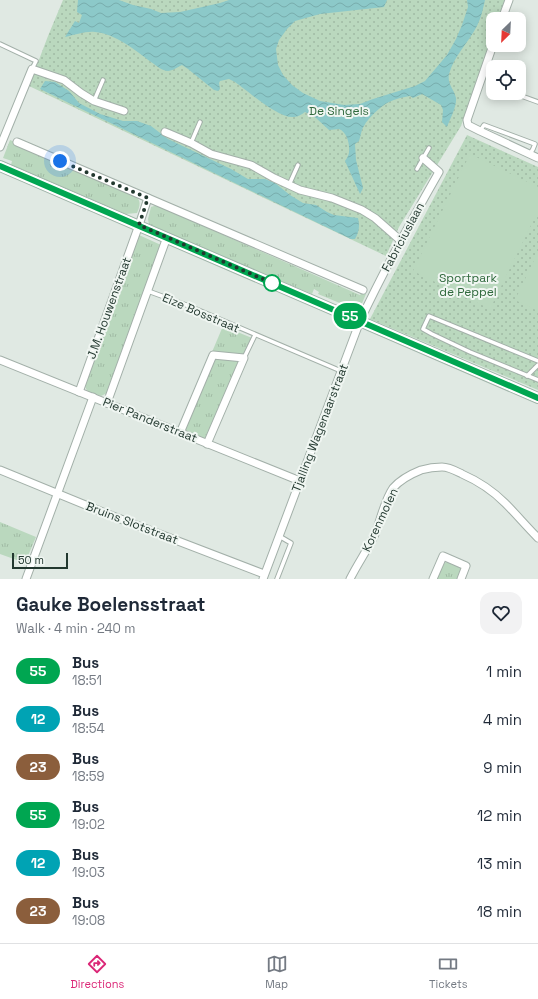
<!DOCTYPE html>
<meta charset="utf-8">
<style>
body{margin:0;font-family:"Space Grotesk",sans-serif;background:#f2f2f3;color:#1f2937;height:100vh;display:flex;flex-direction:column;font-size:15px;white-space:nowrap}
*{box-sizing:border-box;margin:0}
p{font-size:13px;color:#747a83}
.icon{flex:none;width:22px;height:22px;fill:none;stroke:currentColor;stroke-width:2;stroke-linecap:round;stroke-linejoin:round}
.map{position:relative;height:579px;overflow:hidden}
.details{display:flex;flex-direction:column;background:#fff;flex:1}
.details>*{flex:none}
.badge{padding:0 8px;border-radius:13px;font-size:14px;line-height:26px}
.needle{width:26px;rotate:204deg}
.buttons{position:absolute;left:486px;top:12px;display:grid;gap:8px}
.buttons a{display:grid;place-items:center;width:40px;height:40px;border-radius:8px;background:#fff;box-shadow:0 2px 10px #0003;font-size:20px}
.scale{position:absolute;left:12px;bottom:10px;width:56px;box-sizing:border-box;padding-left:4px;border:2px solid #22382f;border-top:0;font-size:11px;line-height:14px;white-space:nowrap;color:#22382f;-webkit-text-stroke:3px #f0f6f2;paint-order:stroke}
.you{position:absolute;width:20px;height:20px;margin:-10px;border:3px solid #fff;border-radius:50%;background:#1a73e8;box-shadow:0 0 0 6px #1a73e833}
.map>.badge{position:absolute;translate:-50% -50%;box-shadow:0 0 0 2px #fff}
.round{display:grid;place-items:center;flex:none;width:42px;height:42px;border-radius:12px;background:#f2f2f3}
.head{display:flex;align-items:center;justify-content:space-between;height:68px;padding:0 16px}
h1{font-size:19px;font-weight:700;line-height:30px}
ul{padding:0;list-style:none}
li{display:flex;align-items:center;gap:12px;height:48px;padding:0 16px}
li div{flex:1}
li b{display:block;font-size:15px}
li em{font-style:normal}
li .badge{min-width:44px;font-weight:700;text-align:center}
.menu{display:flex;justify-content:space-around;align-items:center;height:56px;border-top:1px solid #e0e1e3;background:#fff;font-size:11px;color:#747a83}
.menu a{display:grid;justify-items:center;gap:2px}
.menu .on{color:#db2777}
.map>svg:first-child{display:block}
.grass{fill:url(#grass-tufts)}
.park{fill:url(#park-dots)}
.pitch{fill:#bad8be}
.water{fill:url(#water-waves)}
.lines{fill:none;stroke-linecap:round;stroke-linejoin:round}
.service-casing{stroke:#a3b0a9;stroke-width:5.5}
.minor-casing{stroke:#a3b0a9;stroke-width:9}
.secondary-casing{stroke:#a0b4a9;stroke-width:12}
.service{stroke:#fff;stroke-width:3.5}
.minor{stroke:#fff;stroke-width:7}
.secondary{stroke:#fff;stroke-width:10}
.line-casing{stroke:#fff;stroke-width:9}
.line{stroke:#00a651;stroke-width:6}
.walk{stroke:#22382f;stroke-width:4;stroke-dasharray:0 7.2}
.stop-dot{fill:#fff;stroke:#00a651;stroke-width:2}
.labels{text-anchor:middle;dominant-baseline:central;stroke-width:4;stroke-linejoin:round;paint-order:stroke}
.park-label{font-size:12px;fill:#316a3e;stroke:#f0f6f2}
.street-label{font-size:12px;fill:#22382f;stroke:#f0f6f2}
</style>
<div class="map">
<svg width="538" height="579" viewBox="0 0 538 579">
<defs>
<pattern id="grass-tufts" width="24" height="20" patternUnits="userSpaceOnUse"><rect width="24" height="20" fill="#bad8be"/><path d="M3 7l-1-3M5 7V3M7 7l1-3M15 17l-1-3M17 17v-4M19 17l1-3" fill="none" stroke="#a0baa4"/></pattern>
<pattern id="park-dots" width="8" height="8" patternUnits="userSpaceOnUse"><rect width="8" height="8" fill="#bad8be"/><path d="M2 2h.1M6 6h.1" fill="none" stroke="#a0baa4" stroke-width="1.8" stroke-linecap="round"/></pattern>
<pattern id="water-waves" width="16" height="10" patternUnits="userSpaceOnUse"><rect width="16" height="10" fill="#8cc9c9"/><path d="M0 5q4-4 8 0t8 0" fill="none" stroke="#78adad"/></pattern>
</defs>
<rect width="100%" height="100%" fill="#e0e9e3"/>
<g class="grass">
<path d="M10 140 15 142 14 145 134 195C142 200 140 206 137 213L126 214 11 165 12 161 3 158Z"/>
<path d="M154 206H158L360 295 362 292 366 294 360 308 355 307 354 309 318 294 319 292 314 289 312 294 149 225 148 219 151 207Z"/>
<path d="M139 235 161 245 107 393 101 396C93 393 84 393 85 383Z"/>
<path d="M223 326 252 338 207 442 179 430Z"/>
<path d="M0 522 36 537 25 563 0 554Z"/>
<path d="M446 562 461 568V570L458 579H437L442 565Z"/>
</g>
<g class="park">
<path d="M63 0H505L499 19H493V35L461 126 399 227 386 256 29 86 48 36Z"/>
<path d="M467 135 538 167V390L370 319Z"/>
</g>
<g class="pitch">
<path d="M470 154 538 187V211L490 309 413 271Z"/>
<path d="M538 252V311L515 300Z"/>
</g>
<g class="water">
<path d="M78 0H119L133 5 151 9 161 13 180 12 220 3 229 0H387L384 7 320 14 295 21 287 29 279 40 276 49 278 65 283 75 292 85 303 93 320 101 344 105 360 104 373 99 415 86 425 81 447 55 456 39 462 25 468 7 467 0H485C483 9 481 18 477 26 468 43 454 56 449 74 447 84 454 89 456 98 457 106 450 119 447 127L442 122 443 110 441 105 422 94 413 98 410 96C403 97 395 99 389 102 381 106 368 118 364 126 361 130 361 136 359 141L355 144 356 160 363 188 360 194 345 161C347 158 349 155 349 152 350 144 347 132 339 129 336 129 332 130 329 130L316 118 305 112C302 114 298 117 294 117 279 119 248 91 235 82L229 79 220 81 219 83 220 89 218 91 214 90 188 69 182 65C178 67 172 71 168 71 162 71 156 65 151 62 135 50 116 34 95 32 85 31 75 35 65 37L75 21 79 23 82 15 77 12Z"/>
<path d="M45 81 55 82 69 91 79 103 100 114 123 121H137L151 126 168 139 231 169 248 179H265L275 183 290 195 303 203 316 205 327 212 334 215 358 218C360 226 359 232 355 239H351L40 89Z"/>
</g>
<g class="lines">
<g class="service-casing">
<g id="service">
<path d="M0 44 36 61 32 69"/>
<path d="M516 94 538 102"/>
<path d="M94 101 103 80"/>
<path d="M480 131 484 125 535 144 533 149 530 154"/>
<path d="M191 143 200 122"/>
<path d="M417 169 429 148"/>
<path d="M289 185 298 165"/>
<path d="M148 291 189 306 341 371"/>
<path d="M244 358 255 335"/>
<path d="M538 361 429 316 423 329 432 334 470 352 538 380"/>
<path d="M527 376 538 365"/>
<path d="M277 579 291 543 279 536"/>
</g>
</g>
<g class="minor-casing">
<g id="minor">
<path d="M502 19 509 0"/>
<path d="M493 45 467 120 468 125 480 131 538 158"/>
<path d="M165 132 191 143 211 154 251 165 274 178 300 190 332 198 362 210 375 218 400 240"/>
<path d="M17 142 363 290"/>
<path d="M0 147 32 69 64 80 81 93 94 101 124 111"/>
<path d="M0 360 300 481"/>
<path d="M79 392 139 225 148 198"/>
<path d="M107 403 167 237"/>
<path d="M180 433 213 355 244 358 207 444"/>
<path d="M0 470 105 513 264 574"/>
<path d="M26 579 93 397"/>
<path d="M263 579 360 321C384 270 411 221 439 172L423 158"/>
<path d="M350 579C358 563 368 549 375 534 381 519 384 501 393 488 400 480 411 474 421 470 428 468 435 467 442 467 449 467 456 471 462 474 478 481 492 490 505 503 516 514 527 527 538 538"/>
<path d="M433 579 443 556 466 566 461 579"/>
</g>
</g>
<g class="secondary-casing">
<path id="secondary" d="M0 166 538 398"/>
</g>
<use href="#service" class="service"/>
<use href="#minor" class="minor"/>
<use href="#secondary" class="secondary"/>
</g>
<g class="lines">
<g class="line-casing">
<path id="line" d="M0 166 538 398"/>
</g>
<use href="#line" class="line"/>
<path class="walk" d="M60 161 148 198 139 225 272 283"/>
</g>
<circle class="stop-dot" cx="272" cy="283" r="8"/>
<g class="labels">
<g class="park-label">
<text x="339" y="111">De Singels</text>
<text x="468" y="278">Sportpark<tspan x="468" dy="14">de Peppel</tspan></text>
</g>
<g class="street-label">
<text transform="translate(403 237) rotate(-62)">Fabriciuslaan</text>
<text transform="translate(109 308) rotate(-70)">J.M. Houwenstraat</text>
<text transform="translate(201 313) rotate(23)">Eize Bosstraat</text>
<text transform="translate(150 420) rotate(22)">Pier Panderstraat</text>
<text transform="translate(320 428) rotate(-69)">Tjalling Wagenaarstraat</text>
<text transform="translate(380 520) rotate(-65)">Korenmolen</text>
<text transform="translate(132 523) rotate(21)">Bruins Slotstraat</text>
</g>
</g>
</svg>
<div class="buttons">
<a><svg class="needle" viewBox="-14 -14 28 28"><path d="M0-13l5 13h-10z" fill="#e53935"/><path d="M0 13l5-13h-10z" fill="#747a83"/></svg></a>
<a><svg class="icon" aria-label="locate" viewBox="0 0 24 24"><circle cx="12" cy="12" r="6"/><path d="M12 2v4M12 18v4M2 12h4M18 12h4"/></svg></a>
</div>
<div class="scale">50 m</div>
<div class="you" style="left:60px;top:161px"></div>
<b class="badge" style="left:350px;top:316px;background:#00a651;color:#fff">55</b>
</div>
<section class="details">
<div class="head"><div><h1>Gauke Boelensstraat</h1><p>Walk · 4 min · 240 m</p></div><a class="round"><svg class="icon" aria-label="heart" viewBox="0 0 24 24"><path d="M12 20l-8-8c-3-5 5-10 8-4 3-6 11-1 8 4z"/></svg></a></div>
<ul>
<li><span class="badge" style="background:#00a651;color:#fff">55</span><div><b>Bus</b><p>18:51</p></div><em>1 min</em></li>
<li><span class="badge" style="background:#00a3b4;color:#fff">12</span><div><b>Bus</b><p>18:54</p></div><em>4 min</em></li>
<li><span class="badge" style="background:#8b5e3c;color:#fff">23</span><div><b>Bus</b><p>18:59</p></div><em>9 min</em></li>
<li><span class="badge" style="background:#00a651;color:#fff">55</span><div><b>Bus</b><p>19:02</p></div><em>12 min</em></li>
<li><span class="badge" style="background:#00a3b4;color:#fff">12</span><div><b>Bus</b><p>19:03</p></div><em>13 min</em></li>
<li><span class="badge" style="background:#8b5e3c;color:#fff">23</span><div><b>Bus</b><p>19:08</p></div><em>18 min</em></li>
</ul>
</section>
<nav class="menu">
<a class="on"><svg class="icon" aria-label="directions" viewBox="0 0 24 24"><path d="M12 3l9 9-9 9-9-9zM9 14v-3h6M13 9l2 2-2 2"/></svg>Directions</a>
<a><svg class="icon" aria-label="map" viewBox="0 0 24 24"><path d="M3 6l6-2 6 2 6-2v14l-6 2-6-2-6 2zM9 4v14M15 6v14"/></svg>Map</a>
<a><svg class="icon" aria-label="tickets" viewBox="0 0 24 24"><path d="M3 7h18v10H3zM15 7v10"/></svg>Tickets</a>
</nav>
